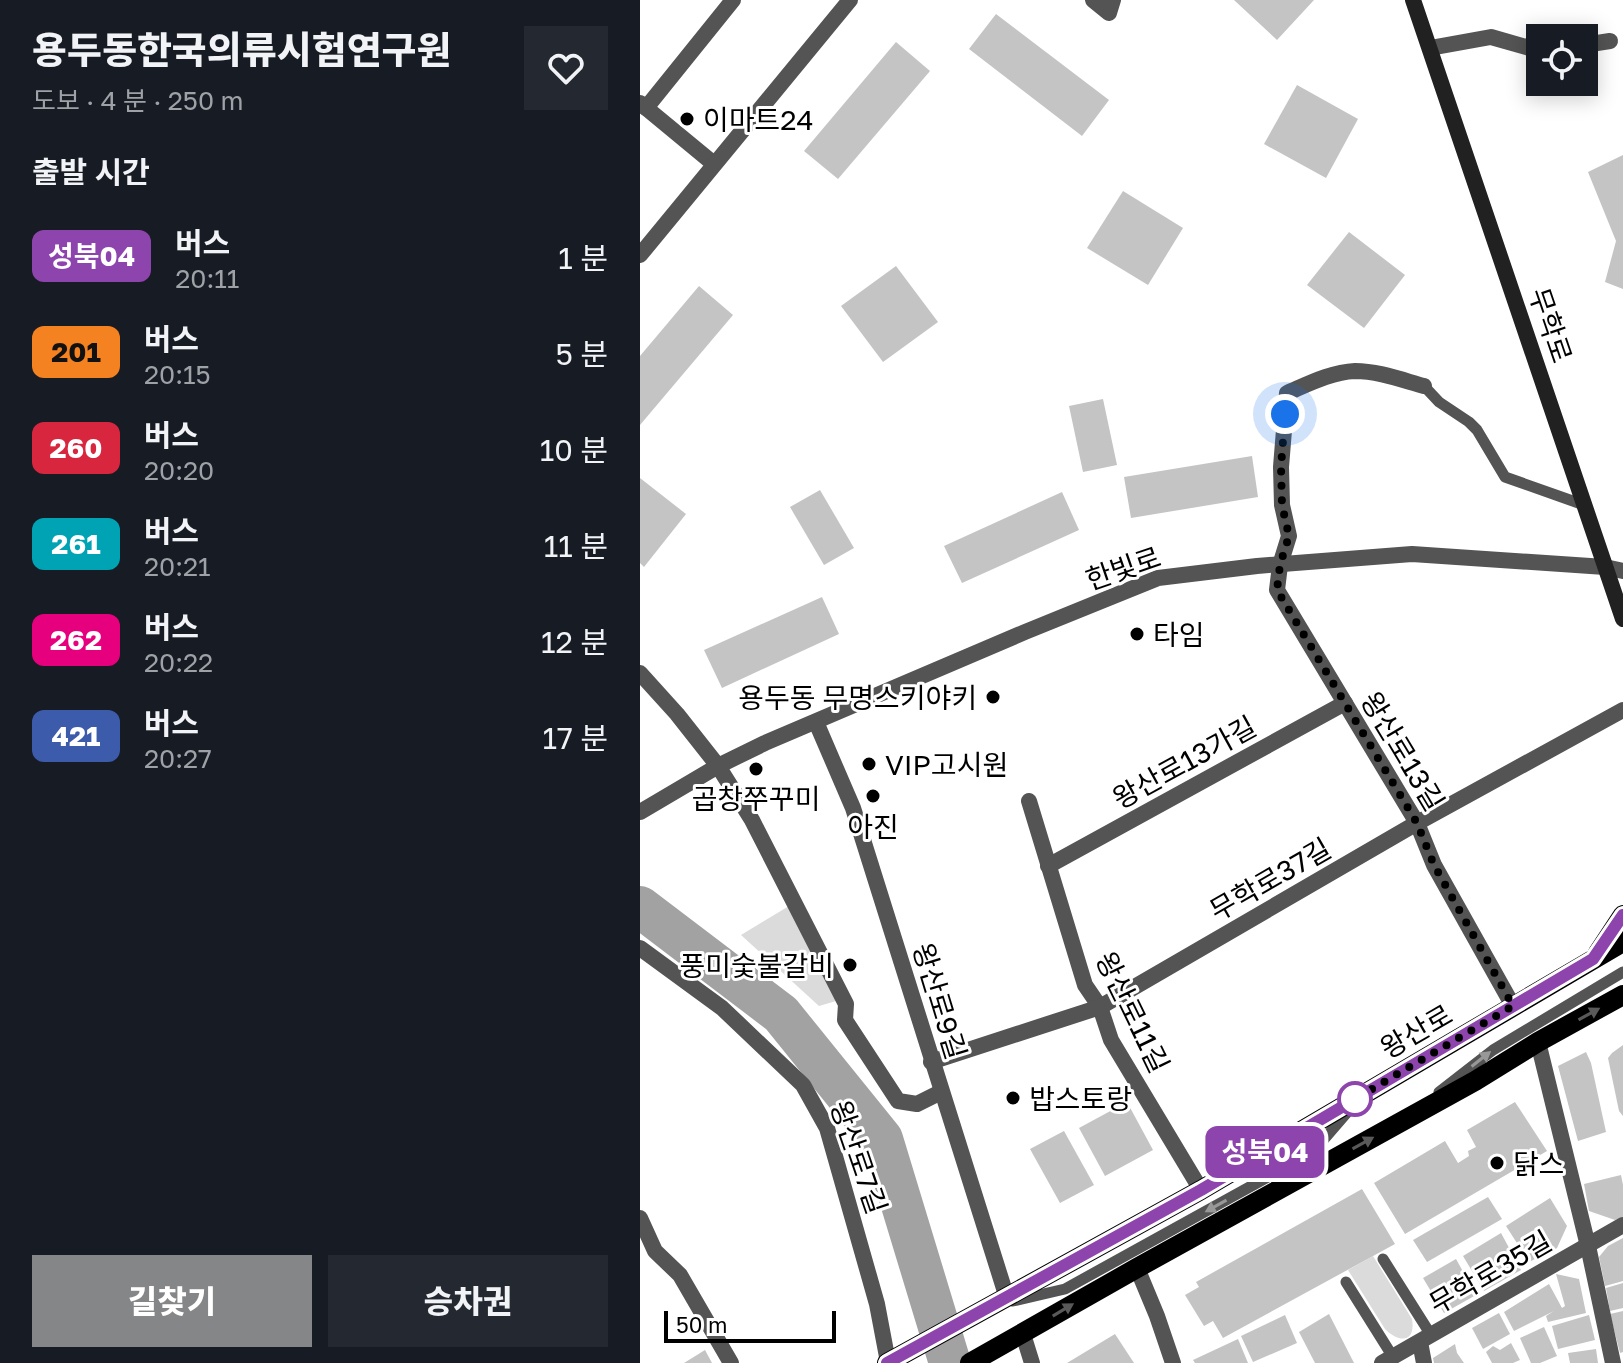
<!DOCTYPE html>
<html lang="ko">
<meta charset="utf-8">
<style>
body{margin:0;font-family:"Golos Text","Noto Sans KR",sans-serif;background:#242831;color:#f1f3f6;height:100vh;display:flex;flex-direction:column;font-size:30px;white-space:nowrap}
*{box-sizing:border-box;margin:0}
p{font-size:26px;color:#9ea1a6}
.icon{flex:none;width:44px;height:44px;fill:none;stroke:currentColor;stroke-width:2;stroke-linecap:round;stroke-linejoin:round}
.map{position:relative;flex:1;overflow:hidden}
.sheet{display:flex;flex-direction:column;background:#171b24;width:640px}
.sheet>*{flex:none}
.badge{padding:0 16px;border-radius:12px;font-size:28px;line-height:52px}
.fabs{position:absolute;left:886px;top:24px;display:grid;gap:16px}
.fabs a{display:grid;place-items:center;width:72px;height:72px;border-radius:0px;background:#171b24;box-shadow:0 4px 20px #0003;font-size:40px}
.scale{position:absolute;left:24px;bottom:20px;width:172px;box-sizing:border-box;padding-left:8px;border:4px solid #000;border-top:0;font-size:22px;line-height:28px;white-space:nowrap;color:#000;-webkit-text-stroke:6px #fff;paint-order:stroke}
.you{position:absolute;width:40px;height:40px;margin:-20px;border:6px solid #fff;border-radius:50%;background:#1a73e8;box-shadow:0 0 0 12px #1a73e833}
.map>.badge{position:absolute;translate:-50% -50%;box-shadow:0 0 0 4px #fff}
h2{padding:0 32px;font-size:30px;line-height:72px}
.round{display:grid;place-items:center;flex:none;width:84px;height:84px;border-radius:0px;background:#242831}
.overview{display:flex;align-items:center;justify-content:space-between;height:136px;padding:0 32px}
h1{font-size:38px;font-weight:800;line-height:60px}
.primary-button{display:flex;gap:16px;margin-top:auto;padding:16px 32px}
.primary-button a{flex:1;height:92px;border-radius:0px;background:#858687;color:#fff;font-size:32px;font-weight:800;line-height:92px;text-align:center}
.primary-button a+a{background:#242831;color:#f1f3f6}
ul{padding:0;list-style:none}
li{display:flex;align-items:center;gap:24px;height:96px;padding:0 32px}
li div{flex:1}
li b{display:block;font-size:30px}
li em{font-style:normal}
li .badge{min-width:88px;font-weight:700;text-align:center}
main{display:flex;flex:1;min-height:0}
.map>svg:first-child{display:block}
.green{fill:#dbdbdb}
.lines{fill:none;stroke-linecap:round;stroke-linejoin:round}
.river{stroke:#a2a2a2;stroke-width:42}
.building{fill:#c4c4c4}
.service{stroke:#545454;stroke-width:11}
.minor{stroke:#545454;stroke-width:16}
.tertiary{stroke:#545454;stroke-width:16}
.secondary{stroke:#212121;stroke-width:16}
.primary{stroke:#000;stroke-width:20}
.oneway{fill:#595959}
.oneway2{fill:#989898}
.line-casing{stroke:#fff;stroke-width:18}
.line{stroke:#8e44ad;stroke-width:12}
.walk{stroke:#000;stroke-width:8;stroke-dasharray:0 14.4}
.poi-dot{fill:#000;stroke:#fff;stroke-width:3}
.stop-dot{fill:#fff;stroke:#8e44ad;stroke-width:4}
.labels{text-anchor:middle;dominant-baseline:central;stroke-width:6;stroke-linejoin:round;paint-order:stroke}
.poi-label{font-size:28px;fill:#000;stroke:#fff;text-anchor:start}
.street-label{font-size:28px;fill:#000;stroke:#fff}
</style>
<main>
<section class="sheet">
<div class="overview"><div><h1>용두동한국의류시험연구원</h1><p>도보 · 4 분 · 250 m</p></div><a class="round"><svg class="icon" aria-label="heart" viewBox="0 0 24 24"><path d="M12 20l-8-8c-3-5 5-10 8-4 3-6 11-1 8 4z"/></svg></a></div>
<h2>출발 시간</h2>
<ul>
<li><span class="badge" style="background:#8e44ad;color:#fff">성북04</span><div><b>버스</b><p>20:11</p></div><em>1 분</em></li>
<li><span class="badge" style="background:#f58220;color:#111">201</span><div><b>버스</b><p>20:15</p></div><em>5 분</em></li>
<li><span class="badge" style="background:#d7263d;color:#fff">260</span><div><b>버스</b><p>20:20</p></div><em>10 분</em></li>
<li><span class="badge" style="background:#00a3b4;color:#fff">261</span><div><b>버스</b><p>20:21</p></div><em>11 분</em></li>
<li><span class="badge" style="background:#e6007e;color:#fff">262</span><div><b>버스</b><p>20:22</p></div><em>12 분</em></li>
<li><span class="badge" style="background:#3d5bab;color:#fff">421</span><div><b>버스</b><p>20:27</p></div><em>17 분</em></li>
</ul>
<div class="primary-button"><a>길찾기</a><a>승차권</a></div>
</section>
<div class="map">
<svg width="983" height="1363" viewBox="0 0 983 1363">
<rect width="100%" height="100%" fill="#fff"/>
<g class="green">
<path d="M154 903 203 999 179 1006 101 935Z"/>
<path d="M733 1256 772 1319C776 1342 760 1344 745 1329L708 1270Z"/>
</g>
<g class="lines">
<path class="river" d="M0 907 141 1014 242 1139 310 1363"/>
</g>
<g class="building">
<path d="M594 0H674L637 40Z"/>
<path d="M356 14 469 100 442 136 329 49Z"/>
<path d="M256 42 290 71 198 179 164 151Z"/>
<path d="M657 85 718 119 686 178 624 144Z"/>
<path d="M983 155V289L965 282 976 241 948 172Z"/>
<path d="M483 191 543 228 508 285 447 248Z"/>
<path d="M709 232 765 275 724 328 667 285Z"/>
<path d="M256 266 298 322 243 362 201 306Z"/>
<path d="M59 286 93 315 0 425V356Z"/>
<path d="M463 399 477 465 443 472 429 406Z"/>
<path d="M612 456 618 497 491 518 484 477Z"/>
<path d="M0 478 46 514 4 567 0 563Z"/>
<path d="M180 490 214 548 184 565 150 507Z"/>
<path d="M422 492 439 530 322 583 304 546Z"/>
<path d="M182 597 199 634 82 688 64 650Z"/>
<path d="M983 1045V1116L979 1111 968 1058 972 1053Z"/>
<path d="M946 1052 951 1063 966 1132 938 1141 918 1066Z"/>
<path d="M487 1102 513 1150 465 1176 439 1128Z"/>
<path d="M875 1102 907 1151 765 1234 734 1183 805 1141 818 1163 829 1156 828 1151 836 1147 827 1130Z"/>
<path d="M424 1131 454 1185 420 1203 390 1149Z"/>
<path d="M981 1175 983 1185V1217L975 1220 949 1211 944 1184Z"/>
<path d="M722 1189 755 1244 583 1338 573 1321 564 1326 545 1295 559 1287 556 1282Z"/>
<path d="M848 1197 862 1219 787 1262 773 1240Z"/>
<path d="M910 1198 927 1226 917 1248 889 1262 866 1226Z"/>
<path d="M861 1233 881 1270 844 1291 823 1256Z"/>
<path d="M983 1238V1281L965 1286 959 1257 968 1246Z"/>
<path d="M816 1259 836 1295 804 1313 783 1278Z"/>
<path d="M916 1274 939 1279 946 1313 908 1322 906 1316 914 1311 874 1331 864 1312 909 1284 922 1308 925 1306Z"/>
<path d="M983 1283V1308L970 1311 966 1288Z"/>
<path d="M983 1311V1352L980 1353 970 1314Z"/>
<path d="M859 1313 870 1334 843 1349 832 1328Z"/>
<path d="M689 1314 714 1363H675L659 1332Z"/>
<path d="M645 1315 657 1343 613 1362 601 1336Z"/>
<path d="M949 1315 955 1340 918 1349 912 1326Z"/>
<path d="M904 1327 917 1356 900 1363H891L880 1338Z"/>
<path d="M475 1334 494 1363H427Z"/>
<path d="M598 1339 608 1363H555L553 1360Z"/>
<path d="M871 1343 880 1360 873 1363H852L846 1352 853 1346 860 1350Z"/>
<path d="M815 1344 817 1353 824 1363H794L793 1358Z"/>
<path d="M956 1349 958 1363H930L928 1353Z"/>
<path d="M65 1350 72 1363H44Z"/>
</g>
<g class="lines">
<g class="service">
<path d="M784 386 799 402 829 422 837 430 865 477 944 505"/>
<path d="M799 1092 853 1050 983 972"/>
<path d="M743 1259 791 1335"/>
<path d="M706 1282 753 1357"/>
<path d="M373 1301 425 1289 673 1152 711 1108"/>
</g>
<g class="minor">
<path d="M453 0 469 13 473 0"/>
<path d="M944 45 970 41"/>
<path d="M790 48 851 37 900 51"/>
<path d="M0 103 74 164"/>
<path d="M6 108 93 0"/>
<path d="M0 255 210 0"/>
<path d="M784 386C762 380 738 371 715 371 691 372 668 384 647 393L641 467 642 505 649 536 640 565 637 590 777 823 794 865 873 1006"/>
<path d="M0 673 37 714 78 766 112 820 206 1004 205 1020 258 1101 277 1104 301 1092"/>
<path d="M176 722 213 808 367 1298"/>
<path d="M389 801 445 985 460 1007 471 1040 561 1190"/>
<path d="M408 866 705 703"/>
<path d="M0 948 82 1008 163 1085 187 1128 237 1304 248 1362"/>
<path d="M898 1042 948 1246 973 1363"/>
<path d="M291 1062 460 1007 777 823 983 710"/>
<path d="M0 1218 15 1251 40 1275 91 1363"/>
<path d="M497 1268 517 1316 533 1363"/>
<path d="M383 1334 392 1363"/>
<path d="M780 1342 784 1363"/>
<path d="M742 1363 983 1225"/>
</g>
<path class="tertiary" d="M0 812 78 766 125 743 385 632 518 578 617 566 772 554 965 567 983 571"/>
<path class="secondary" d="M773 0 983 619"/>
<g class="primary">
<path d="M958 953 983 915"/>
<path d="M247 1363 561 1190 983 942"/>
<path d="M330 1363 497 1268 835 1081 898 1042 983 995"/>
</g>
</g>
<defs><path id="oneway-solid" d="M-6-.8H1V-3.2L6.5 0L1 3.2V.8H-6Z" transform="scale(2)"/></defs>
<g class="oneway">
<use href="#oneway-solid" transform="translate(949 1014) rotate(-29)"/>
<use href="#oneway-solid" transform="translate(723 1143) rotate(-29)"/>
<use href="#oneway-solid" transform="translate(423 1310) rotate(-31)"/>
</g>
<g class="oneway2">
<use href="#oneway-solid" transform="translate(841 1059) rotate(-38)"/>
<use href="#oneway-solid" transform="translate(576 1206) rotate(151)"/>
</g>
<g class="lines">
<g class="line-casing">
<path id="line" d="M247 1363 561 1190 953 959 983 915"/>
</g>
<use href="#line" class="line"/>
<path class="walk" d="M645 414 641 467 642 505 649 536 640 565 637 590 777 823 794 865 873 1006 715 1099"/>
</g>
<g class="poi-dot">
<circle cx="47" cy="119" r="8"/>
<circle cx="497" cy="634" r="8"/>
<circle cx="353" cy="697" r="8"/>
<circle cx="229" cy="764" r="8"/>
<circle cx="116" cy="769" r="8"/>
<circle cx="233" cy="796" r="8"/>
<circle cx="210" cy="965" r="8"/>
<circle cx="373" cy="1098" r="8"/>
<circle cx="857" cy="1163" r="8"/>
</g>
<circle class="stop-dot" cx="715" cy="1099" r="16"/>
<g class="labels">
<g class="poi-label">
<text x="63" y="119">이마트24</text>
<text x="513" y="634">타임</text>
<text x="337" y="697" text-anchor="end">용두동 무명스키야키</text>
<text x="245" y="764">VIP고시원</text>
<text x="116" y="798" text-anchor="middle">곱창쭈꾸미</text>
<text x="233" y="826" text-anchor="middle">아진</text>
<text x="194" y="965" text-anchor="end">풍미숯불갈비</text>
<text x="389" y="1098">밥스토랑</text>
<text x="873" y="1163">닭스</text>
</g>
<g class="street-label">
<text transform="translate(911 325) rotate(71)">무학로</text>
<text transform="translate(483 568) rotate(-19)">한빛로</text>
<text transform="translate(763 751) rotate(59)">왕산로13길</text>
<text transform="translate(544 762) rotate(-29)">왕산로13가길</text>
<text transform="translate(630 879) rotate(-30)">무학로37길</text>
<text transform="translate(300 1001) rotate(73)">왕산로9길</text>
<text transform="translate(493 1012) rotate(64)">왕산로11길</text>
<text transform="translate(776 1031) rotate(-30)">왕산로</text>
<text transform="translate(219 1157) rotate(71)">왕산로7길</text>
<text transform="translate(850 1272) rotate(-30)">무학로35길</text>
</g>
</g>
</svg>
<div class="fabs">
<a><svg class="icon" aria-label="locate" viewBox="0 0 24 24"><circle cx="12" cy="12" r="6"/><path d="M12 2v4M12 18v4M2 12h4M18 12h4"/></svg></a>
</div>
<div class="scale">50 m</div>
<div class="you" style="left:645px;top:414px"></div>
<b class="badge" style="left:625px;top:1152px;background:#8e44ad;color:#fff">성북04</b>
</div>
</main>
